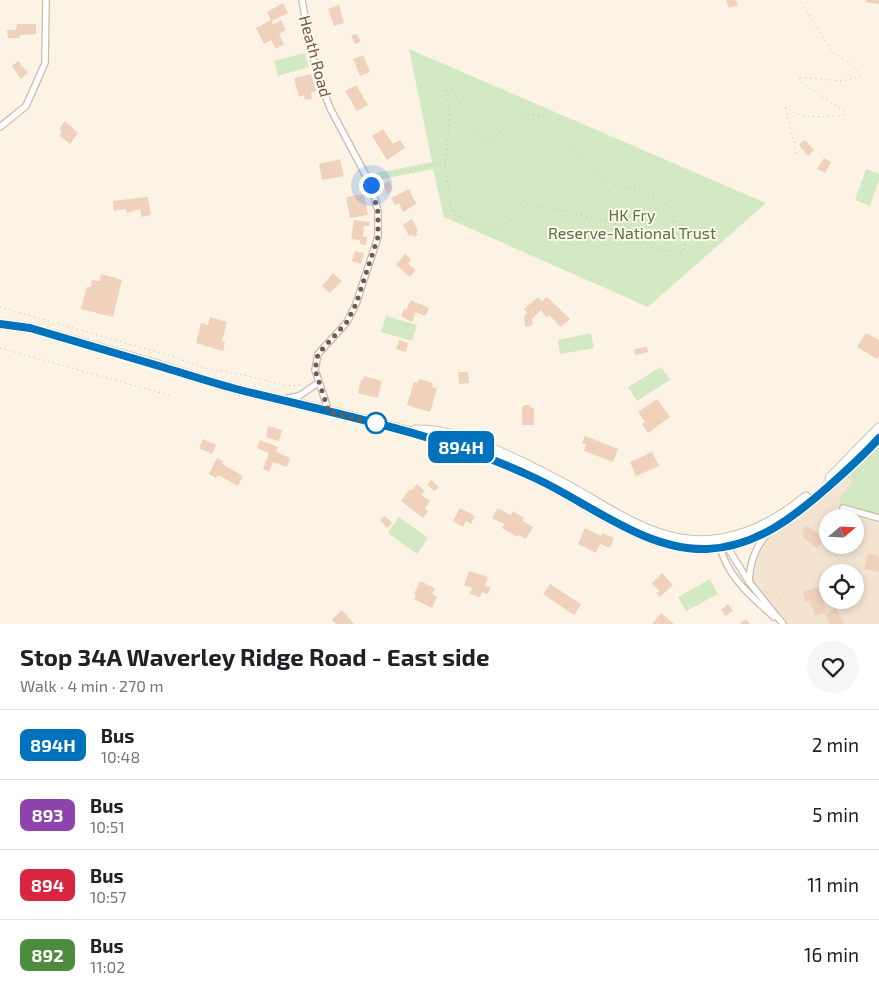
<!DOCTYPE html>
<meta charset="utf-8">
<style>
body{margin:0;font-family:"Exo 2",sans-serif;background:#f6f6f6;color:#202124;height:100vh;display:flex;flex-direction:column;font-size:19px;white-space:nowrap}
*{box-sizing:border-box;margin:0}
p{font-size:16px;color:#757577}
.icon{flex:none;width:28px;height:28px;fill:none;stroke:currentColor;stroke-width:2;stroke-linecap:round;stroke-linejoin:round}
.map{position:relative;height:624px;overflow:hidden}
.drawer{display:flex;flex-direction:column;background:#fff;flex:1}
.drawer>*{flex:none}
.badge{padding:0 10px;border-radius:8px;font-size:18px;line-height:32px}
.needle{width:32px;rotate:71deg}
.fabs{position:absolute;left:819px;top:509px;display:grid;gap:10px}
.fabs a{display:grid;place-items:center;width:45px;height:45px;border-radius:50%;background:#fff;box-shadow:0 2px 8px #0003;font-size:25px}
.you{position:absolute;width:25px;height:25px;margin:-12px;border:4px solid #fff;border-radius:50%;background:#1a73e8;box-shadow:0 0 0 8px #1a73e833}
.map>.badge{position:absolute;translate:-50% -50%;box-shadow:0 0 0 2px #fff}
.round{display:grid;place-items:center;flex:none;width:52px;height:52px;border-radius:26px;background:#f6f6f6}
.summary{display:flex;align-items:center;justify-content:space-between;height:85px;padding:0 20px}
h1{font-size:24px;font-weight:700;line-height:38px}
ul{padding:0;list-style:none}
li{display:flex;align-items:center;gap:15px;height:70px;padding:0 20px;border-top:1px solid #e0e0e0}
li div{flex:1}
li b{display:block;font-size:19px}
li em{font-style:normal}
li .badge{min-width:55px;font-weight:700;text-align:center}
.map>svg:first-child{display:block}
.residential{fill:#f3e4d2;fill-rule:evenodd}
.green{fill:#d2e9c3}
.building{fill:#f0d1bc}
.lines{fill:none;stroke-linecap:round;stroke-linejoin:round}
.minor-casing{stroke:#cdbaab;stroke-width:8}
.secondary-casing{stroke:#d2bcab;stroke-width:11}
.path{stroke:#d5b59f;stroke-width:1;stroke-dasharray:1 4;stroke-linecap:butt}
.minor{stroke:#fff;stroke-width:5.5}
.secondary{stroke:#fff;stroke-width:9}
.line-casing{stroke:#fff;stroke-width:11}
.line{stroke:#0072bc;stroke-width:8}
.walk{stroke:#73594a;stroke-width:5;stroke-dasharray:0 9}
.stop-dot{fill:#fff;stroke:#0072bc;stroke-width:2.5}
.labels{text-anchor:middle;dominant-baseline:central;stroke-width:4;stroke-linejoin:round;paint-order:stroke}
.street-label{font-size:16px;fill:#73594a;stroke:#fff7ea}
.park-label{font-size:16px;fill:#527842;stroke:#fff7ea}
</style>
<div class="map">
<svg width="879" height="624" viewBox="0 0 879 624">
<rect width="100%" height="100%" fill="#fcf3e4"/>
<path class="residential" d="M839 477 853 480 851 485 844 492 879 518V624H783L749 582 750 569 762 539ZM828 518H855V545H828ZM828 572H855V600H828Z"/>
<g class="green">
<path d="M409 49 766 203 648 307 444 217 433 169 373 181 372 174 432 162Z"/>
<path d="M305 53 309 67 278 76 274 61Z"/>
<path d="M866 169 879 174V180L870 206 855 200Z"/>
<path d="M386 316 417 325 412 341 381 332Z"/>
<path d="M591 333 594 348 560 354 558 340Z"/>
<path d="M661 367 670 380 637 401 628 387Z"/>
<path d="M879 438V518L843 508 840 504V498L851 485 853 480 839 477Z"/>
<path d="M399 517 428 538 417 554 388 533Z"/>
<path d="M710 579 718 594 686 611 678 597Z"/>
</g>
<g class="building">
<path d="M726 0H736L738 5 729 8Z"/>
<path d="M866 0H879V4L865 2Z"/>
<path d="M283 3 288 13 272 21 273 25 281 20 286 30 279 34 284 44 276 49 271 40 264 44 256 28 271 20 267 12Z"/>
<path d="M339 5 344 23 334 26 328 9Z"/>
<path d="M17 24H36V34L20 35 19 38H8L7 30H16Z"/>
<path d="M357 34 361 42 355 44 351 36Z"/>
<path d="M363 55 370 72 360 76 353 59Z"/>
<path d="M18 61 28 73 21 79 12 66Z"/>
<path d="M311 74 316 91 311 93 312 99 305 100 304 95 299 97 294 78Z"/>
<path d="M356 85 368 105 357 111 345 91Z"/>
<path d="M65 121 78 133 70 144 59 135 62 132 59 129Z"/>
<path d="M383 129 393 144 400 140 405 148 387 160 372 136Z"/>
<path d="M805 140 814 150 808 156 799 145Z"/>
<path d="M824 158 831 162 825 173 817 169Z"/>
<path d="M340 159 344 176 322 180 319 164Z"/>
<path d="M389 181 393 190 387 194 383 184Z"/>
<path d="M409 189 416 204 403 212 399 203 395 205 391 198Z"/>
<path d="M364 194 368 215 350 218 346 197Z"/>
<path d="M148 197 151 215 142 217 140 209 127 213 126 209 114 211 113 201Z"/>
<path d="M412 219 418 231 416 232 418 235 413 237 412 234 409 236 403 225Z"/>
<path d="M354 220 370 222 369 226H364L363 237H367L366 245 360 244V240L351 239Z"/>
<path d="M355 251 364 253 361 264 352 261Z"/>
<path d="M405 254 411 259 408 264 416 270 410 277 396 265Z"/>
<path d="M333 273 342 281 330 293 322 286Z"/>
<path d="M101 274 122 280 113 317 81 309 87 287H91L92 280 100 281Z"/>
<path d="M538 297 542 301 547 297 570 319 561 327 549 315 547 318 541 310 532 319 533 325 525 327 524 316 527 313 524 309Z"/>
<path d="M411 300 429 308 425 316 416 312 412 322 401 316 404 309 406 310Z"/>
<path d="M210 317 227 322 222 341 225 342 223 351 196 343 201 323 208 325Z"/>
<path d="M866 333 879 340V356L877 359 857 347Z"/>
<path d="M399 340 408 343 406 352 396 349Z"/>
<path d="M647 347 648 352 635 355 634 349Z"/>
<path d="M458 372H468L469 383 459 384Z"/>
<path d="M364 376 382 381 378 398 358 393 361 380H363Z"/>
<path d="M419 379 433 383 432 387 437 388 430 412 407 405 414 382 417 383Z"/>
<path d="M657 399 670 417 648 433 642 424 645 422 638 412Z"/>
<path d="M525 405H529L531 408H534V425H522V407Z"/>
<path d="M268 426 282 430 279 441 266 437Z"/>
<path d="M585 436 618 449 613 462 584 451 586 444 582 443Z"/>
<path d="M203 439 216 445 212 454 199 448Z"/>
<path d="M260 440 278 447 276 452 290 458 287 467 273 462 269 472 263 469 269 453 257 448Z"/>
<path d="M652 452 659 466 636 476 630 462Z"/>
<path d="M217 458 223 461 222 464 243 476 238 486 218 475 216 478 209 474Z"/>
<path d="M431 480 439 487 435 491 427 485Z"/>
<path d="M417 484 425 491 421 495 430 501 425 508 428 511 423 518 401 501 410 489 412 490Z"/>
<path d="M460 508 475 516 471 524 466 521 463 527 453 521Z"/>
<path d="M498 508 510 515 513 511 524 518 523 521 533 527 526 539 519 535 517 537 502 528 504 524 492 518Z"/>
<path d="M385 516 392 523 387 528 380 520Z"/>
<path d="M806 525 824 538 817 548 802 537 804 533 801 532Z"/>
<path d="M585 528 601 536 602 533 614 538 610 548 600 544 596 553 578 544Z"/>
<path d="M868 553 879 556V572L864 569Z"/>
<path d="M469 571 488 577 485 586 491 587 488 594 482 592 480 597 470 594 472 588 464 585Z"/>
<path d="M662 573 673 585 660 597 657 593 659 591 652 583Z"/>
<path d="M420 581 435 588 432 594 437 597 432 608 414 599 416 595 414 594Z"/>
<path d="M550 584 581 604 574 615 543 594Z"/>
<path d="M819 587 826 612 815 616 810 601 805 602 803 592Z"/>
<path d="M728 604 733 611 726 616 721 610Z"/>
<path d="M836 608 844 624H830L825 614Z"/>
<path d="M342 610 354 624H336L332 619Z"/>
<path d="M661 613 674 624H652Z"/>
<path d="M746 619 750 624H739Z"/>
</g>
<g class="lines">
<g class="minor-casing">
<g id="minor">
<path d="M302 0 310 46 321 85 331 110 371 185 378 211V237L356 304 347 322 318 354 315 370 329 412"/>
<path d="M0 127 26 106 45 63 46 0"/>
<path d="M284 399 299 396 318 383"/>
<path d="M843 508 879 518"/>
<path d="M767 534C754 549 750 564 749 582L783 624"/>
<path d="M726 545 749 582"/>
<path d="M720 546C727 577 752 597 774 617"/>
</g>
</g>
<g class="secondary-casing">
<g id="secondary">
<path d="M0 324 30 328C72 340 113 352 155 364 183 373 211 383 240 390 340 415 443 433 537 479 590 504 646 551 707 549 756 547 794 517 829 486 846 471 863 456 879 438"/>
<path d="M415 430C441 429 464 438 488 447 519 460 548 475 577 491 608 509 644 533 680 539 727 547 771 526 806 497"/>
<path d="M830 478 879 428"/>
</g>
</g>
<g class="path">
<path d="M785 107C802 120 823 117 844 115V111L808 87 798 77 841 81 859 77 860 75 851 64 832 51 800 0"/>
<path d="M786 108C788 124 795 138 796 154"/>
<path d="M377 180 394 173 438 164 445 167 451 206 455 215 490 231 515 218 526 205 553 208 624 226 640 232 652 248 681 253 685 246 670 208 659 198 635 189 608 183 546 118 525 113 492 139 482 141 451 88 447 84 445 91 450 111 445 167"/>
<path d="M0 307 174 357 204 368 249 376 287 386 302 385"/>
<path d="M0 348 172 396"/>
<path d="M855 474 868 462"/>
<path d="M840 503V498L851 485 854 476"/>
<path d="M766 547 786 531"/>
<path d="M766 592 777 595 800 624"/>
</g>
<use href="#minor" class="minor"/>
<use href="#secondary" class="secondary"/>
</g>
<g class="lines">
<g class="line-casing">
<path id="line" d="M0 324 30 328C73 341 116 353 159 366 186 374 213 383 240 390 340 415 443 434 537 479 590 504 646 551 707 549 756 547 794 517 829 486 846 471 863 456 879 438"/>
</g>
<use href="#line" class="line"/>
<path class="walk" d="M371 185 378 212V237L356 304 347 322 318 354 315 370 329 412 376 423"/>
</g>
<circle class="stop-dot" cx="376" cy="423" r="10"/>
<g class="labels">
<g class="street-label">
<text transform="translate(316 56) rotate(75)">Heath Road</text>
</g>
<g class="park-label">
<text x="632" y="214">HK Fry<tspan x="632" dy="18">Reserve-National Trust</tspan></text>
</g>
</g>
</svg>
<div class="fabs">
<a><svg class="needle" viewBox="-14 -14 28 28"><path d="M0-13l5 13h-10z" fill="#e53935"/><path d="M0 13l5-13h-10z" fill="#757577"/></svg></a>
<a><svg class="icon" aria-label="locate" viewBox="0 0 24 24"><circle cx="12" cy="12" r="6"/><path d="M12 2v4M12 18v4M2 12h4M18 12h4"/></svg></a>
</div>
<div class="you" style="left:371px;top:185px"></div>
<b class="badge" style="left:461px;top:447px;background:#0072bc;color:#fff">894H</b>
</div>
<section class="drawer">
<div class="summary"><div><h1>Stop 34A Waverley Ridge Road - East side</h1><p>Walk · 4 min · 270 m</p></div><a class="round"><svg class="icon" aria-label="heart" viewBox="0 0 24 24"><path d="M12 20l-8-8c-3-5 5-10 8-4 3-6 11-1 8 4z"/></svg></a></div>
<ul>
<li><span class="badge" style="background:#0072bc;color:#fff">894H</span><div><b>Bus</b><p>10:48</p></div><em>2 min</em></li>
<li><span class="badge" style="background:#8e44ad;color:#fff">893</span><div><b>Bus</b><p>10:51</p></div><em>5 min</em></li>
<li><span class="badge" style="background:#d7263d;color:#fff">894</span><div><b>Bus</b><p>10:57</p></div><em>11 min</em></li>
<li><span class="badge" style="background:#4d8b3f;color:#fff">892</span><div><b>Bus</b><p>11:02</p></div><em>16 min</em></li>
</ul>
</section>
